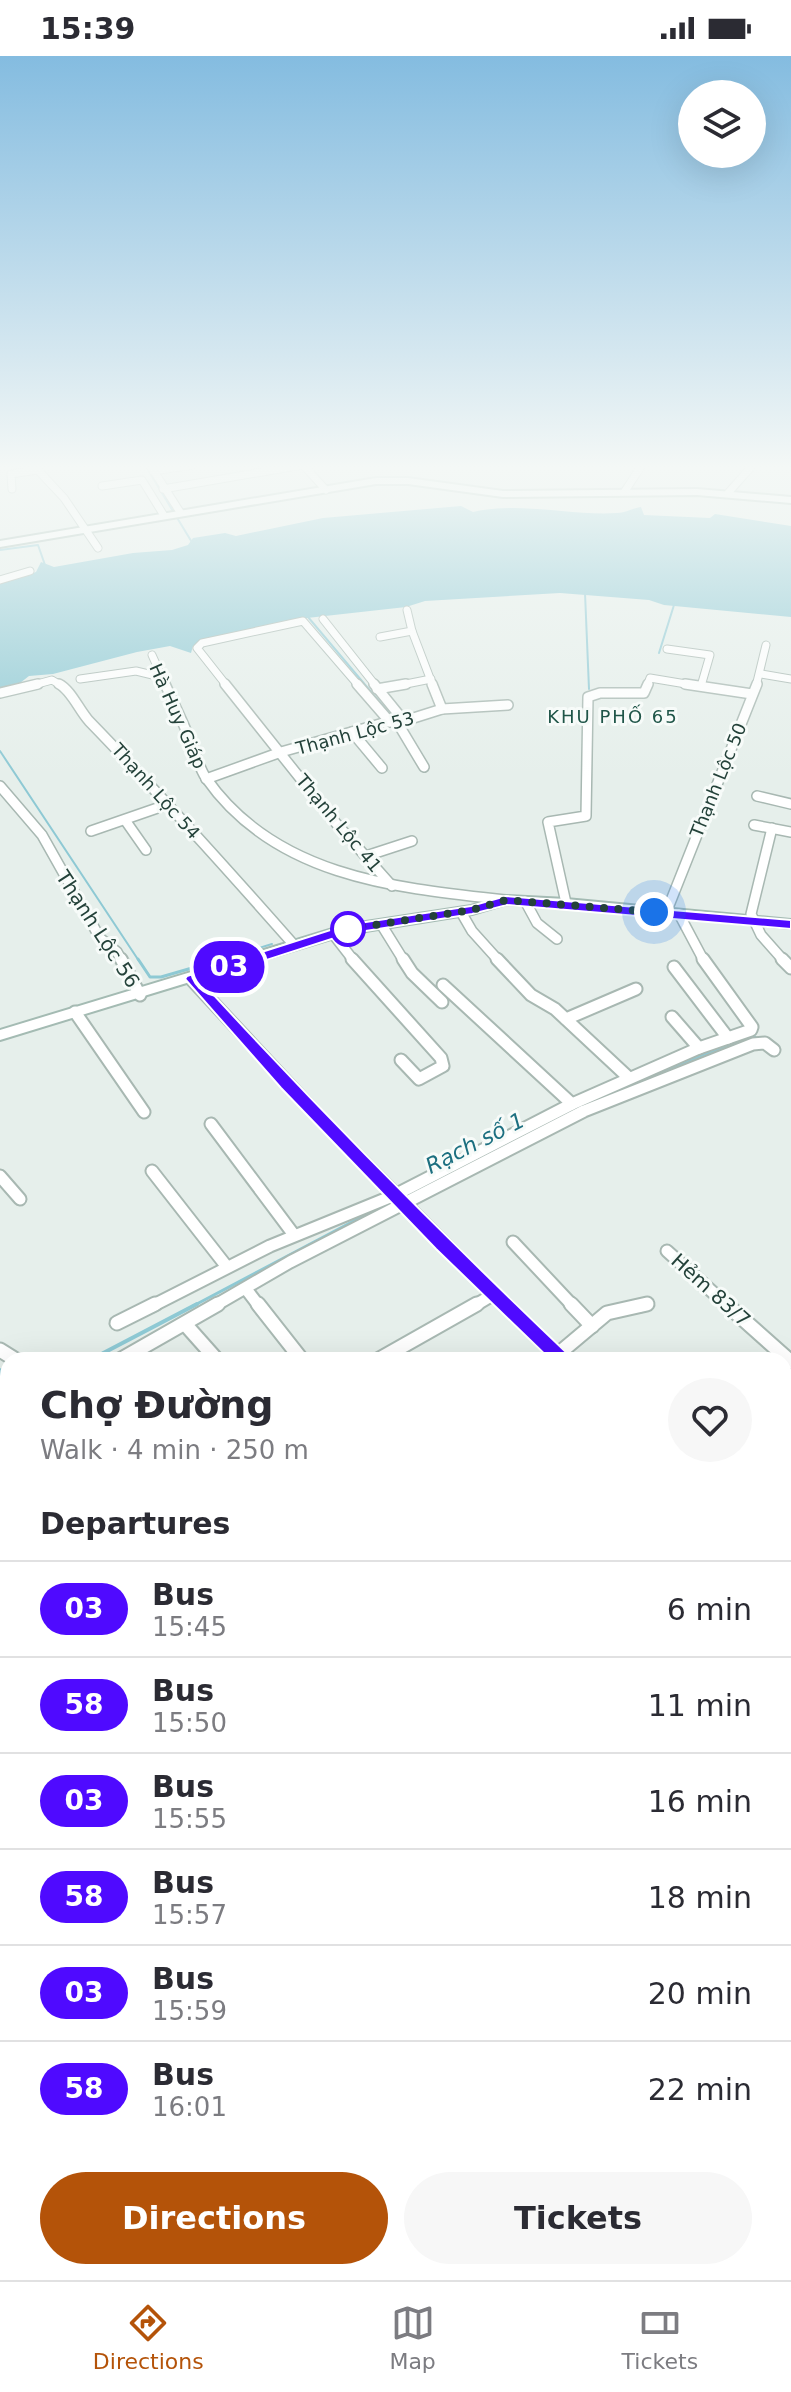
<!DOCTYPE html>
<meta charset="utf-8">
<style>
body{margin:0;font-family:"DejaVu Sans",sans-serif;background:#f7f7f7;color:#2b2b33;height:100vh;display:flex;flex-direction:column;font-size:30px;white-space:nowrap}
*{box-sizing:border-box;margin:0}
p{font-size:26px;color:#7c7c81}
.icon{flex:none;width:44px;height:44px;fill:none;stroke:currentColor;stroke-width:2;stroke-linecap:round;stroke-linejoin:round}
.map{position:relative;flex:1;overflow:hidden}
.drawer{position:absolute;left:0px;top:1296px;width:792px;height:928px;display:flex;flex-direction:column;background:#fff;border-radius:24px 24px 0 0;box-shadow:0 8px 32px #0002}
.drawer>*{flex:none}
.badge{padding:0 16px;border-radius:26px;font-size:28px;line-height:52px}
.controls{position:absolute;left:678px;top:24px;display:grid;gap:16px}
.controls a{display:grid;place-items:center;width:88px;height:88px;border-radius:50%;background:#fff;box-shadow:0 8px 32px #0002;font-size:40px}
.you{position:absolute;width:40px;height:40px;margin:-20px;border:6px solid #fff;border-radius:50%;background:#1a73e8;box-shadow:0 0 0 12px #1a73e833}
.map>.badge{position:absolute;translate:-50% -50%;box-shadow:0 0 0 4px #fff}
h2{padding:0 40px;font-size:30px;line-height:72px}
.round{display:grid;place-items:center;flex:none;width:84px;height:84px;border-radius:42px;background:#f7f7f7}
.headline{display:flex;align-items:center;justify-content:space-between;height:136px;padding:0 40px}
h1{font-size:38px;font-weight:600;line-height:60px}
.button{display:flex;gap:16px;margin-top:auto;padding:16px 40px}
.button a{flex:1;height:92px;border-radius:48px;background:#b45309;color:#fff;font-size:32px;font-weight:600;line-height:92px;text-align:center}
.button a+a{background:#f7f7f7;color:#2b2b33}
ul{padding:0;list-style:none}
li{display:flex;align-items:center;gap:24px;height:96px;padding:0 40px;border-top:2px solid #e1e1e2}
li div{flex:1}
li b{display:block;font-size:30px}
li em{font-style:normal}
li .badge{min-width:88px;font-weight:700;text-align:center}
.status{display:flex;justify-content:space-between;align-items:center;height:56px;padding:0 40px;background:#fff;direction:ltr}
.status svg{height:22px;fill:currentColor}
.tabs{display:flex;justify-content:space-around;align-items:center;height:112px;border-top:2px solid #e1e1e2;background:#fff;font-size:22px;color:#7c7c81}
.tabs a{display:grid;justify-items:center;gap:4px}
.tabs .on{color:#b45309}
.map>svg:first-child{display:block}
.water{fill:#8ec9d4}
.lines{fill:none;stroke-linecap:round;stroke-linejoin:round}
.stream-far2{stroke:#8ec9d4;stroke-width:2}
.stream-far1{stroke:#8ec9d4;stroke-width:3}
.stream{stroke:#8ec9d4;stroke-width:4}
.street-far4-casing{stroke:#a8b8b2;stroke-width:9}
.street-far3-casing{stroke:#a8b8b2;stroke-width:12}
.street-far2-casing{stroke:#a8b8b2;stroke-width:15}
.street-far1-casing{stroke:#a8b8b2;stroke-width:17}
.street-casing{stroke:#a8b8b2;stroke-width:21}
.secondary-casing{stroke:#a4bbb3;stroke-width:4}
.street-far4{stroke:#fff;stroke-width:7}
.street-far3{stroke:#fff;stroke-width:9}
.street-far2{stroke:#fff;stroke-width:11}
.street-far1{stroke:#fff;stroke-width:13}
.street{stroke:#fff;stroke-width:17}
.secondary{fill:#fff;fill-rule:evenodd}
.line{fill:#4f0aff;stroke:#fff;stroke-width:2}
.walk{stroke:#24423a;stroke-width:8;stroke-dasharray:0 14.4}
.stop-dot{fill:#fff;stroke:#4f0aff;stroke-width:4}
.labels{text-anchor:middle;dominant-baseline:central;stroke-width:6;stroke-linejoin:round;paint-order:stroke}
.far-street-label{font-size:18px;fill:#24423a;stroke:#f7fbf9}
.far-neighbourhood-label{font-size:18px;letter-spacing:2px;fill:#1f5548;stroke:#f7fbf9}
.street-label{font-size:20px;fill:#24423a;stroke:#f7fbf9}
.water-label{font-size:22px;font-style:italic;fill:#1c6f80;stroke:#f7fbf9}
</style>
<div class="status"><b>15:39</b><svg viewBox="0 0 49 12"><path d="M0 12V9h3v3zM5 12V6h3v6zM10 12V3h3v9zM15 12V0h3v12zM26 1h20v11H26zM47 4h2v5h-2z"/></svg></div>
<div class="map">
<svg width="791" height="2224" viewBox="0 0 791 2224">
<rect width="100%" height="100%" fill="#e6efeb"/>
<g class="water">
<path d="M461 450 473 456C520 445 570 460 617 457 625 457 633 452 641 451L644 459 710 462 715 458 791 470V561L664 549 649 544 560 537 425 545 406 551 298 563 201 585 193 590 191 597 170 590 137 596 53 618 29 620 20 627 0 633V528L36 516 41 506 54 511 133 497 172 494 188 489 193 482 225 477 236 480 323 462Z"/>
<path d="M0 1312 8 1316V1412L0 1400Z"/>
<path d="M441 2216H547L552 2224H445Z"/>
</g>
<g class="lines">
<g class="stream-far2">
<path d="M145 409 193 488"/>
<path d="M0 494 38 489 45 509"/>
<path d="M585 537 589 633"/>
<path d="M308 561 393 662"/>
<path d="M659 597 674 549"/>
<path d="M0 695 139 905"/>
<path d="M216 905 272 888"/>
</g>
<g class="stream-far1">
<path d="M138 903 150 921H161L223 903"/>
<path d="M606 1040 702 999 755 981"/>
<path d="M480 1101 538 1073"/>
<path d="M193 1250 384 1149"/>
</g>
<g class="stream">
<path d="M90 1304 197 1248"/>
<path d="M784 1467 791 1465"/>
</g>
<g class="street-far4-casing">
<g id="street-far4">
<path d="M33 409 64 442 98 492"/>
<path d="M150 409 180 456"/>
<path d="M303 409 326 434"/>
<path d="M153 415 193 409"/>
<path d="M102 430 142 424 163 458"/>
<path d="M12 433 11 418 37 414"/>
<path d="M163 433 303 409"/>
<path d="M625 435 642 409"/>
<path d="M728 437 753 409"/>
<path d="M0 524 30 515"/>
<path d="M323 563 376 630"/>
<path d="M412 575 433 630"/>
<path d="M380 581 412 575 407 554"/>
<path d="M667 593 710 599 701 630"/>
<path d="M152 599 166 630"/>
<path d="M761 618 791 623"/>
<path d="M80 623 136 615 161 621"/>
<path d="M30 630 52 624 62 630"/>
<path d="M227 630 197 592 202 587 303 565 359 630"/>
<path d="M396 630 431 623"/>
<path d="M647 630 650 622 698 630"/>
<path d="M756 630 766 589"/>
</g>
</g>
<g class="street-far3-casing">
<g id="street-far3">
<path d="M59 628C71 634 79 654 89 665 160 738 227 813 294 889"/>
<path d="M165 628C174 648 184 668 192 689 197 700 199 712 206 722 275 821 396 832 506 844"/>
<path d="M225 628 335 766 392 830"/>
<path d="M357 628 390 666"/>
<path d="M374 628 404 665"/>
<path d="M432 628 442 653"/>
<path d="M685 628 752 638"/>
<path d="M377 633 406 628"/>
<path d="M0 637 38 628"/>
<path d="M397 666 424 711"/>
<path d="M352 676 382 712"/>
<path d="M206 723 281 696 387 666 404 665 442 653 508 649"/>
<path d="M0 730 42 779 100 882 117 896 122 905"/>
<path d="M757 740 791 748"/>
<path d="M125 764 146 794"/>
<path d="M754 769 791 776"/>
<path d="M772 772 751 858 761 879 784 905"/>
<path d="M91 775 169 748"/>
<path d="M366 800 412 785"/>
<path d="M525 845 537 867 557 883"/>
<path d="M566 847 548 766 586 760 588 641 600 637H644L648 628"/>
<path d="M461 856 472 875 499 905"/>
<path d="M666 857 757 628"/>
<path d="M679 858 704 905"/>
<path d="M381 868 404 905"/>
<path d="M333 878 354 905"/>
</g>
</g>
<g class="street-far2-casing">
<g id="street-far2">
<path d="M121 903 140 939"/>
<path d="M352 903 441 1002 443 1010 419 1023 401 1004"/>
<path d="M403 903 412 917 442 946"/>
<path d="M497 903 531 939 555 953 629 1022"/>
<path d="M782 903 791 912"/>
<path d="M674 911 728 982"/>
<path d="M191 923 327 1069 507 1250"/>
<path d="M443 929 572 1048"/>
<path d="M75 956 144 1056"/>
<path d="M672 961 699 992"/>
<path d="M566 963 636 933"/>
<path d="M211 1068 294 1179"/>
<path d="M152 1115 227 1211"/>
<path d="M0 1120 20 1143"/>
<path d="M513 1186 573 1250"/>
<path d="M667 1195 728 1250"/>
<path d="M246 1233 259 1250"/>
<path d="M152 1250 270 1190 395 1139 572 1048 699 992 751 974 752 971 703 903"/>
<path d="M214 1250 290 1206 584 1055 753 988 765 987 774 994"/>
<path d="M474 1250 494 1238"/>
<path d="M640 1250 647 1248"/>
</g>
</g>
<g class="street-far1-casing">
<g id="street-far1">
<path d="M258 1248 302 1304"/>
<path d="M505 1248 562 1304"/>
<path d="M571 1248 592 1270"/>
<path d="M726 1248 791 1306"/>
<path d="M117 1267 155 1248"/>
<path d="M185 1268 217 1304"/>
<path d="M0 1294 16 1304"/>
<path d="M557 1299 607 1257 647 1248"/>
<path d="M120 1304 218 1248"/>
<path d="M378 1304 477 1248"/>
<path d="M0 1431 8 1443"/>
<path d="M784 1449 791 1446"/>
<path d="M784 1485 791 1482"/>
<path d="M784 1527 791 1534"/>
</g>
</g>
<g class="street-casing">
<g id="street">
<path d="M0 1690 8 1685"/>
<path d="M784 1993 791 1989"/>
<path d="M784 2210 791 2208"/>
<path d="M418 2216 421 2224"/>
<path d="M558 2216 562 2224"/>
<path d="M741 2224 766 2216"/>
</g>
</g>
<g class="secondary-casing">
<g id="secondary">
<path d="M376 422H408L503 435 697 433 791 441V447L697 439 503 441 408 428H376L0 491V485Z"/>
<path d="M506 840 566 843 791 864V872L566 851 506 848 472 858 347 878 0 984V974L346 869 471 850Z"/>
</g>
</g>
<use href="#street-far4" class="street-far4"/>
<use href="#street-far3" class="street-far3"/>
<use href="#street-far2" class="street-far2"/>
<use href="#street-far1" class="street-far1"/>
<use href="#street" class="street"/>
<use href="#secondary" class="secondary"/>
</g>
<linearGradient id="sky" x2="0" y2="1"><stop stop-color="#84bce0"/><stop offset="0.57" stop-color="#f4f8f6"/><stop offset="1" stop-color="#f4f8f6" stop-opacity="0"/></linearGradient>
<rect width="791" height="721" fill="url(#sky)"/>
<path class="line" d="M506 840 791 864V873L507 849 472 858 347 878 201 925C319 1054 442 1178 569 1299L571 1304 569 1309 562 1312 556 1309 436 1193 281 1032 185 923 187 920 346 869 471 850Z"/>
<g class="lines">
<path class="walk" d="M348 873 472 854 506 844 654 856"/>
</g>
<circle class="stop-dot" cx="348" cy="873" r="16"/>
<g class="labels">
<g class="far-street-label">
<text transform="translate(178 660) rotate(66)">Hà Huy Giáp</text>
<text transform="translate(355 677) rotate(-15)">Thạnh Lộc 53</text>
<text transform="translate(718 724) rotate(-68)">Thạnh Lộc 50</text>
<text transform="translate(156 735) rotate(48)">Thạnh Lộc 54</text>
<text transform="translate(339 767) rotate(50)">Thạnh Lộc 41</text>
</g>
<g class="far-neighbourhood-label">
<text x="613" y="660">KHU PHỐ 65</text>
</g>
<g class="street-label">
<text transform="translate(98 873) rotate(57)">Thạnh Lộc 56</text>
<text transform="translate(711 1234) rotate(42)">Hẻm 83/7</text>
</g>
<g class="water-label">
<text transform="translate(475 1087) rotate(-27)">Rạch số 1</text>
</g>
</g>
</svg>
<div class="controls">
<a><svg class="icon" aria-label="layers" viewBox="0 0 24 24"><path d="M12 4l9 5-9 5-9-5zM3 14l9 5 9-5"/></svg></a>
</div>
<div class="you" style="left:654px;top:856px"></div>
<b class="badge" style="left:229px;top:911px;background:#4f0aff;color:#fff">03</b>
<section class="drawer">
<div class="headline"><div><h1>Chợ Đường</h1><p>Walk · 4 min · 250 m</p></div><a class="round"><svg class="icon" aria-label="heart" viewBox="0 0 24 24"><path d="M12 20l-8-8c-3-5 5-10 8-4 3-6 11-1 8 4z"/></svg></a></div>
<h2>Departures</h2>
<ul>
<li><span class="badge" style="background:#4f0aff;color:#fff">03</span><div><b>Bus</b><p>15:45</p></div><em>6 min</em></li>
<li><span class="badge" style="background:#4f0aff;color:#fff">58</span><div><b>Bus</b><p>15:50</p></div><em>11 min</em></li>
<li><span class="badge" style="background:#4f0aff;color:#fff">03</span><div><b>Bus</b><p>15:55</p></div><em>16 min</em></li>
<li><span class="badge" style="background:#4f0aff;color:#fff">58</span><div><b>Bus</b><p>15:57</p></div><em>18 min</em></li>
<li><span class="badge" style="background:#4f0aff;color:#fff">03</span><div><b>Bus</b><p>15:59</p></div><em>20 min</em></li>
<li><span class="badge" style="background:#4f0aff;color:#fff">58</span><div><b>Bus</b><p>16:01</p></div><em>22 min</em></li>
</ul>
<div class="button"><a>Directions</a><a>Tickets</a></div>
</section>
</div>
<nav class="tabs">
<a class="on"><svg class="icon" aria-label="directions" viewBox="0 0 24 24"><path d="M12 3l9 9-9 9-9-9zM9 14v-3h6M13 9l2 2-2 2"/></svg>Directions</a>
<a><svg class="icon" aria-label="map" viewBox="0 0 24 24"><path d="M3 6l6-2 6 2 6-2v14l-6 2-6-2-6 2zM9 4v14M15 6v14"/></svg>Map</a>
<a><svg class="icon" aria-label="tickets" viewBox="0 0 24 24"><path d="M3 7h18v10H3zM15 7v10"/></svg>Tickets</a>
</nav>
